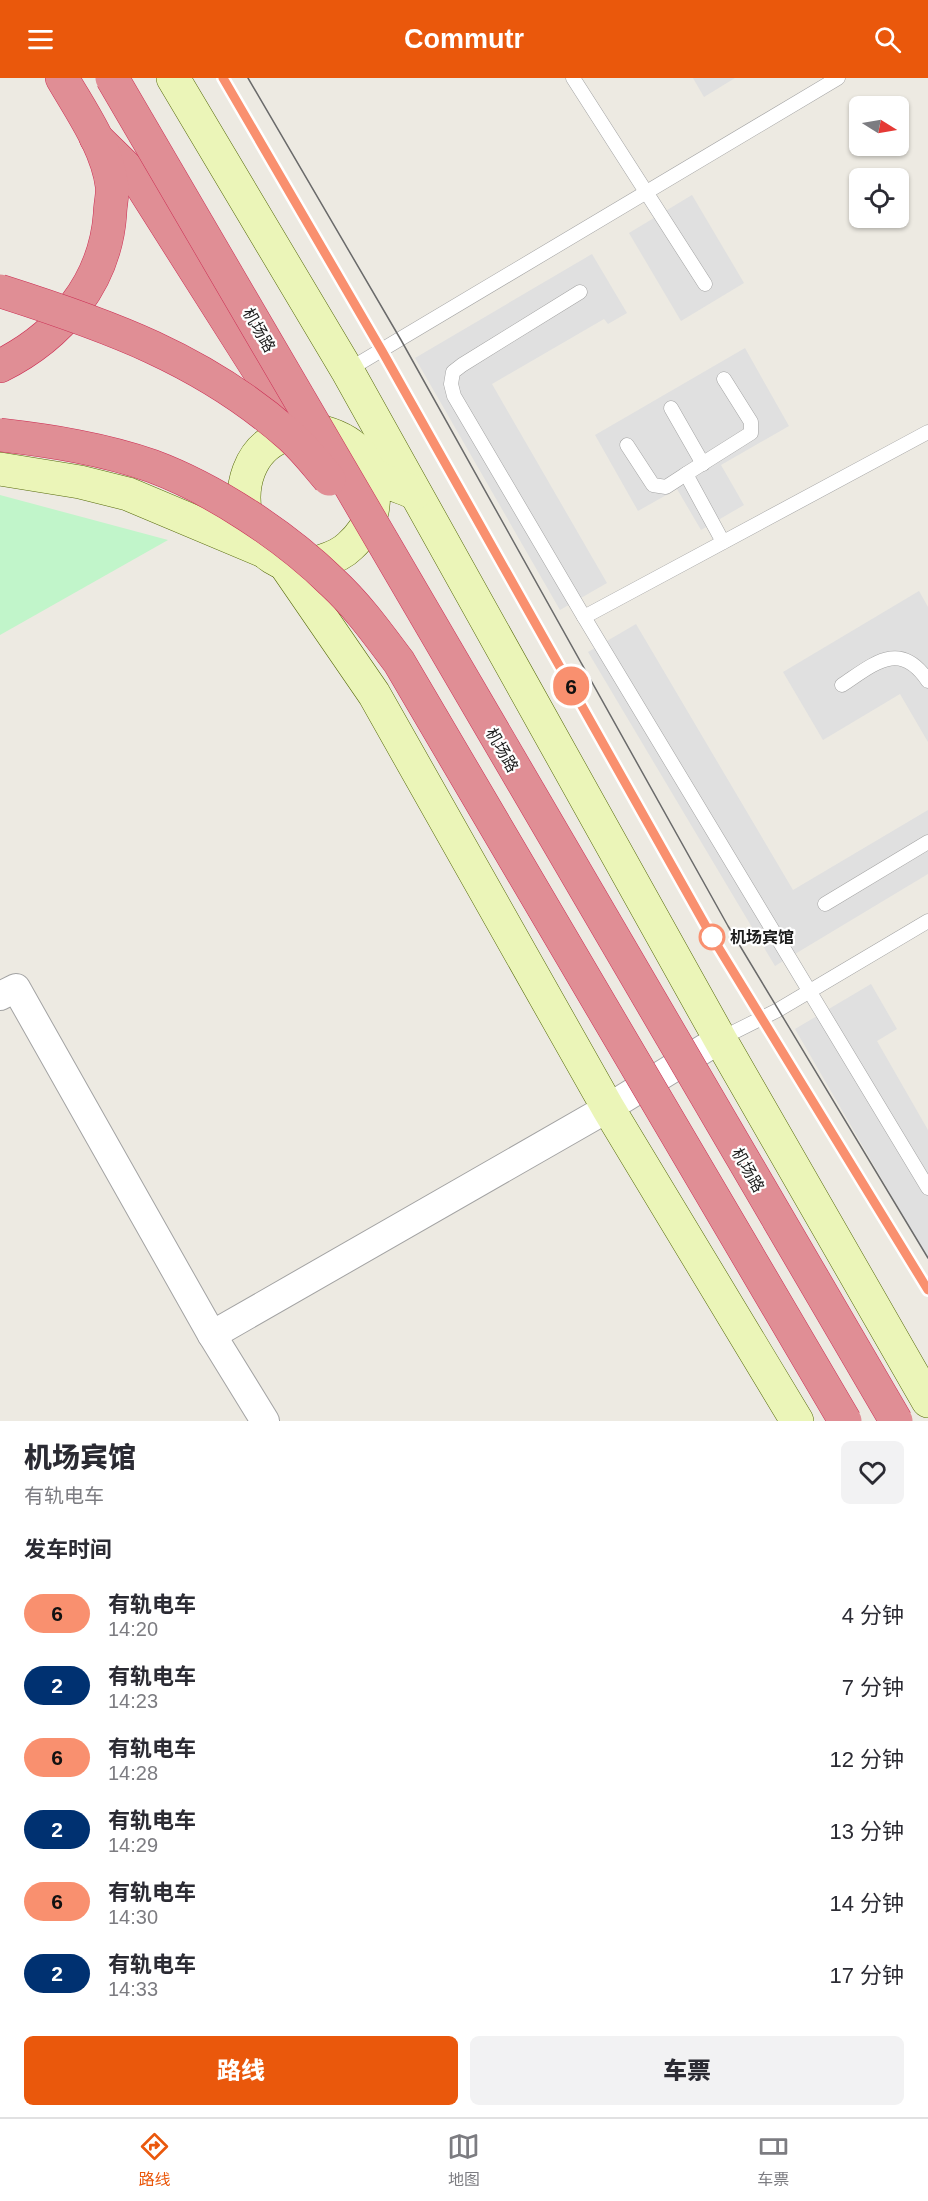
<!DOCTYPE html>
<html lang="zh">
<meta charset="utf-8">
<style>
body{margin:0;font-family:Arial,"Noto Sans SC",sans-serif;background:#f2f2f3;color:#2b2b33;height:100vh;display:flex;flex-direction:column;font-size:22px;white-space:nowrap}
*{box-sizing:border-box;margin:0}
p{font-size:20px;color:#7c7c81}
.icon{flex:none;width:33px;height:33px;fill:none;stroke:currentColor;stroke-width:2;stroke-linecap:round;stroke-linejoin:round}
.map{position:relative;height:1343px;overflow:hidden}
.sheet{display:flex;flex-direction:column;background:#fff;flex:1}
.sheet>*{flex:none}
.badge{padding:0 12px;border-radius:20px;font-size:21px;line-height:39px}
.needle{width:39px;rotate:101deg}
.fabs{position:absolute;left:849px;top:18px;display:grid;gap:12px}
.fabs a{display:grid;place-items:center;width:60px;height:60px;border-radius:9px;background:#fff;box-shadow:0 2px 4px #0004;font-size:30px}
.map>.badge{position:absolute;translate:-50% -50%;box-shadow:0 0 0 3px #fff}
h2{padding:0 24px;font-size:22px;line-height:54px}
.round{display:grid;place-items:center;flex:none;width:63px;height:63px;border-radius:9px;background:#f2f2f3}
.overview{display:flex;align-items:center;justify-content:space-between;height:102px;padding:0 24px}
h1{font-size:28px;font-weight:800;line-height:45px}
.cta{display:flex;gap:12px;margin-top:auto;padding:12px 24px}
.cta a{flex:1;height:69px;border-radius:9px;background:#ea580c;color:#fff;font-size:24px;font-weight:800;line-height:69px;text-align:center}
.cta a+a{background:#f2f2f3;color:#2b2b33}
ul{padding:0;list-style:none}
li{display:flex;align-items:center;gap:18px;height:72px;padding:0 24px}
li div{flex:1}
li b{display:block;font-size:22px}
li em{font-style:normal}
li .badge{min-width:66px;font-weight:700;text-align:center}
header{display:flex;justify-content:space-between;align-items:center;height:78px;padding:0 24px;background:#ea580c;color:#fff;font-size:27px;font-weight:800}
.tab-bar{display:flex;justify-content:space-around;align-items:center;height:84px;border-top:2px solid #e1e1e2;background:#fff;font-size:16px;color:#7c7c81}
.tab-bar a{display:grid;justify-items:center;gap:3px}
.tab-bar .active{color:#ea580c}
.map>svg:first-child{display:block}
.park{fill:#c1f5ca}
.parking{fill:#e0e0e0}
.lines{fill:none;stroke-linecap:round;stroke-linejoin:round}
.lane-casing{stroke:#a3a3a3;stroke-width:15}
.street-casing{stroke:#a3a3a3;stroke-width:30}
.secondary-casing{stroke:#566a0b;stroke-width:34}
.highway-casing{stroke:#cb2f54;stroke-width:34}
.lane{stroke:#fff;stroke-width:14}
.street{stroke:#fff;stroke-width:28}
.secondary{stroke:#ebf5b8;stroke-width:33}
.highway{stroke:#e08e95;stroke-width:33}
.tram{stroke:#6a6a6a;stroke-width:1.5}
.highway-bridge-casing{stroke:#cb2f54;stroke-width:34;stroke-linecap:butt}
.highway-bridge{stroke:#e08e95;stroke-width:33}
.line-casing{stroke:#fff;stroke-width:14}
.line{stroke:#f9906f;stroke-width:9}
.stop-dot{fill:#fff;stroke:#f9906f;stroke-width:3}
.labels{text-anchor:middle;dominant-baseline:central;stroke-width:4.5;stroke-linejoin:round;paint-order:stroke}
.street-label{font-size:16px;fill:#1c1c1c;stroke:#fff}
.stop-label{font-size:16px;font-weight:bold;fill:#1c1c1c;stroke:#fff;text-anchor:start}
</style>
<header><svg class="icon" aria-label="menu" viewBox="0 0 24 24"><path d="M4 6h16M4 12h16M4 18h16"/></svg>Commutr<svg class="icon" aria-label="search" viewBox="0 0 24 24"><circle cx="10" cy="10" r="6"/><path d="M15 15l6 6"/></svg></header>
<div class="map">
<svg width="928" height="1343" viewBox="0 0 928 1343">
<rect width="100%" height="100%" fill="#edeae2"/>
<path class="park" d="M0 417 168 462 0 557Z"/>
<g class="parking">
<path d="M693 0H735L704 19Z"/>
<path d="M692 117 744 205 681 243 629 155Z"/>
<path d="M592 176 627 235 608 246 604 241 492 306 607 505 560 532 415 280Z"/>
<path d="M745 270 789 348 721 387 744 427 701 452 677 411 638 433 595 357Z"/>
<path d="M919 513 928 529V664L900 616 823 662 783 594Z"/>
<path d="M636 546 793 812 928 732V796L775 888 588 574Z"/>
<path d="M871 906 897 951 877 963 928 1052V1181L795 951Z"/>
</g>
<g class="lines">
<g class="lane-casing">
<g id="lane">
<path d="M573 0 705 206"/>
<path d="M580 214 462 287 453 294 451 306 454 318 584 539 928 354"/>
<path d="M348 292 838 0"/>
<path d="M671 330 703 386"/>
<path d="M627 367 653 407 666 409 686 396"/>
<path d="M723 464 686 396 751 355V344L724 301"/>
<path d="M584 539 928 1110"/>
<path d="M842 607C874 586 900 561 928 603"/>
<path d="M825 826 928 764"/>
<path d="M720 961 778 932 928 843"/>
</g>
</g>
<g class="street-casing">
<g id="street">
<path d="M0 918 16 910 212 1257 265 1343"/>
<path d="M212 1257 608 1030 720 961"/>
</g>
</g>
<g class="secondary-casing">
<g id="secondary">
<path d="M173 0 347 292 720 961 928 1323"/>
<path d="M0 391 80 404 128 416 266 474"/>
<path d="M371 394C377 426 374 446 350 468 343 475 332 480 322 483 243 513 214 384 283 358 296 353 310 350 323 354 337 358 352 365 361 377 364 382 366 389 370 393 379 403 402 409 415 415"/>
<path d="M286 488 374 616 608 1030 797 1343"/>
</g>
</g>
<g class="highway-casing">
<g id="highway">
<path d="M96 60 136 99 297 353"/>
<path d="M0 288C60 258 105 205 110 136 110 127 113 117 112 108 107 69 81 33 62 0"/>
</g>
</g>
<use href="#lane" class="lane"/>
<use href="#street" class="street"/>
<use href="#secondary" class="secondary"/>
<use href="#highway" class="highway"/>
<g class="tram">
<path d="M223 0 382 273 712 859 928 1212"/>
<path d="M248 0 401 262 728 848 928 1180"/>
</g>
<g class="highway-bridge-casing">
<g id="highway-bridge">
<path d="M112 0 896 1343"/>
<path d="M0 213C107 247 203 281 289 357 304 370 316 386 329 401"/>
<path d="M0 357C52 363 103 371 152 388 214 411 285 458 332 504 358 528 378 556 399 584L845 1343"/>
</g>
</g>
<use href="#highway-bridge" class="highway-bridge"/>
</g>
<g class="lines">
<g class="line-casing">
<path id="line" d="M223 0 382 273 712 859 928 1212"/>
</g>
<use href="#line" class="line"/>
</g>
<circle class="stop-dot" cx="712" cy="859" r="12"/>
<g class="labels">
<g class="street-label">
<text transform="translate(259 252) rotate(60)">机场路</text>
<text transform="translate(502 672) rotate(60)">机场路</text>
<text transform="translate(748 1092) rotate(60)">机场路</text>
</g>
<g class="stop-label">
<text x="730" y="859">机场宾馆</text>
</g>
</g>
</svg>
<div class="fabs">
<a><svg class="needle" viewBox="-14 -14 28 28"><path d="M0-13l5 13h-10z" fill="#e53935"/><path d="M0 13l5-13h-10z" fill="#7c7c81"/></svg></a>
<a><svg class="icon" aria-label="locate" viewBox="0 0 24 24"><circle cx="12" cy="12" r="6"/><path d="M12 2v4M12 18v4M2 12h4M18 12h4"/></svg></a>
</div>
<b class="badge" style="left:571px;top:608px;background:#f9906f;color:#111">6</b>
</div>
<section class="sheet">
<div class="overview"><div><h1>机场宾馆</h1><p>有轨电车</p></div><a class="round"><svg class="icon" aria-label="heart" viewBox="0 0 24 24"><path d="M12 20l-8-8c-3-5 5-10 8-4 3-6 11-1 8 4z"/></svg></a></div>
<h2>发车时间</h2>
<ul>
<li><span class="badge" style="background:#f9906f;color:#111">6</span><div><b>有轨电车</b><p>14:20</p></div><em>4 分钟</em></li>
<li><span class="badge" style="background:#003171;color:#fff">2</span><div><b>有轨电车</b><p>14:23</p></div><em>7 分钟</em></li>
<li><span class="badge" style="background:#f9906f;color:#111">6</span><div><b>有轨电车</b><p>14:28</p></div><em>12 分钟</em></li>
<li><span class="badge" style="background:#003171;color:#fff">2</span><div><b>有轨电车</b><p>14:29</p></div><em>13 分钟</em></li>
<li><span class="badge" style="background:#f9906f;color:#111">6</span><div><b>有轨电车</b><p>14:30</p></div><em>14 分钟</em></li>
<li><span class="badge" style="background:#003171;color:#fff">2</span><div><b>有轨电车</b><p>14:33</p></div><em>17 分钟</em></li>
</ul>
<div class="cta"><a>路线</a><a>车票</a></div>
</section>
<nav class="tab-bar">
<a class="active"><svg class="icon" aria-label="directions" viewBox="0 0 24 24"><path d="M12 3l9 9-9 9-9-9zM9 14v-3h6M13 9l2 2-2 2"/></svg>路线</a>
<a><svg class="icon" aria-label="map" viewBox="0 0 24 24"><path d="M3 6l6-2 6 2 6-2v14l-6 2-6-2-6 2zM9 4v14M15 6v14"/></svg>地图</a>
<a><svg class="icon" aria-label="tickets" viewBox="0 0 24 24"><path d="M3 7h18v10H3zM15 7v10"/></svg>车票</a>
</nav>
